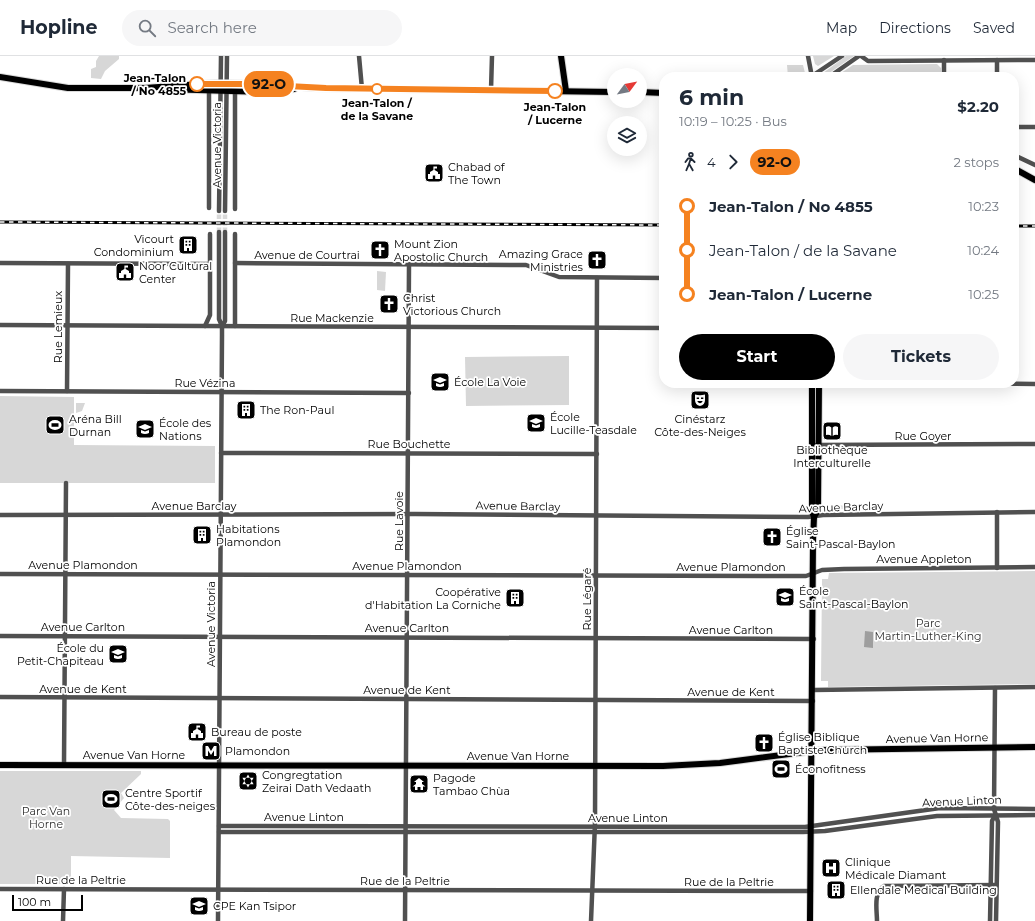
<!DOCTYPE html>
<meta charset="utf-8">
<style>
body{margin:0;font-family:Montserrat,sans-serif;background:#f6f6f7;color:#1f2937;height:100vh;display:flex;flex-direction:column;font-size:15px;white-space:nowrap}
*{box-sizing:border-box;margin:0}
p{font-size:13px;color:#747a83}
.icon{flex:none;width:22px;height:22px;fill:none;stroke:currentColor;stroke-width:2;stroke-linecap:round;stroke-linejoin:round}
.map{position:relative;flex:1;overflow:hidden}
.sheet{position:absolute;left:659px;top:16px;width:360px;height:316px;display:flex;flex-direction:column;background:#fff;border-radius:16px;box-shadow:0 4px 16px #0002}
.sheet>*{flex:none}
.badge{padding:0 8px;border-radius:13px;font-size:14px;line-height:26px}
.needle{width:26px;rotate:58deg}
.buttons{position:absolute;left:607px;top:12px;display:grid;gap:8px}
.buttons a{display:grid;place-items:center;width:40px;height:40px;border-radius:50%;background:#fff;box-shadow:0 4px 16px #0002;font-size:20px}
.scale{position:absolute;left:12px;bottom:10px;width:71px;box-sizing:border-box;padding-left:4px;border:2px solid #000;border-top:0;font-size:11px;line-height:14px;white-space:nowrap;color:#000;-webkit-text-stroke:3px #fff;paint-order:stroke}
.map>.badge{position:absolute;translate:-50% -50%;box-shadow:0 0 0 2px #fff}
.legs{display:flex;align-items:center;gap:6px;height:44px;padding:0 20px;font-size:13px}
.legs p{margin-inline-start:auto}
.headline{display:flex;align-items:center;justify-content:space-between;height:68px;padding:0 20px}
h1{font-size:22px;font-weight:700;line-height:30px}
.primary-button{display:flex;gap:8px;margin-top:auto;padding:8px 20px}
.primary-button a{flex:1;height:46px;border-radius:24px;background:#000;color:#fff;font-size:16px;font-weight:700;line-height:46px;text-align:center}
.primary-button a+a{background:#f6f6f7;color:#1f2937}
ul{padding:0 20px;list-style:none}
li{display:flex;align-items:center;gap:14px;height:44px;font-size:15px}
li i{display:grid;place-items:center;width:6px;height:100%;margin:0 5px;background:currentColor}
li i::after{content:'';width:10px;height:10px;margin:-5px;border:3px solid;border-radius:50%;background:#fff}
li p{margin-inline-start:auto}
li:first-child i{background:linear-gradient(#0000 50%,currentColor 0)}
li:last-child i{background:linear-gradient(currentColor 50%,#0000 0)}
header{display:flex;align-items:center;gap:24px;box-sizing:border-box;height:56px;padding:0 20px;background:#fff;border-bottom:1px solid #e0e1e3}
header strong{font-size:19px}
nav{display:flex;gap:22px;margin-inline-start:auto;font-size:14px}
.search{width:280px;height:36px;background:#f6f6f7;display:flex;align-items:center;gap:10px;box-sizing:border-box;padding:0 14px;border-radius:22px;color:#747a83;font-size:15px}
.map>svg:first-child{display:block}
.green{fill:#d7d7d7}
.water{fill:#9e9e9e}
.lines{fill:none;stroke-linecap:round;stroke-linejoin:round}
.minor-tunnel{stroke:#d9d9d9;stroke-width:4.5;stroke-dasharray:4.5 2;stroke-linecap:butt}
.major-casing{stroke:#dbdbdb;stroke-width:8}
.minor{stroke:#505050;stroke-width:4.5}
.major{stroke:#000;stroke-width:6}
.rail-casing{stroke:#000;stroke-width:3}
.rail{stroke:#fff;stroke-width:1.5;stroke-dasharray:4.5;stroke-linecap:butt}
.line-1-casing{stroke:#fff;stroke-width:9}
.line-1{stroke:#f58220;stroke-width:6}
.stop-1-dot{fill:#fff;stroke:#f58220;stroke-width:2}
.labels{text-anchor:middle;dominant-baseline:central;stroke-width:3.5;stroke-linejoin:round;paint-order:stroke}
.stop-label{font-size:11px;font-weight:bold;fill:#000;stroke:#fff}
.street-label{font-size:11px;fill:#000;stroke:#fff}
.poi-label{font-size:11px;fill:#000;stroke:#fff;text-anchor:start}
.park-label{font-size:11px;fill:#2e2e2e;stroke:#fff}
</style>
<header>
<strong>Hopline</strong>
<div class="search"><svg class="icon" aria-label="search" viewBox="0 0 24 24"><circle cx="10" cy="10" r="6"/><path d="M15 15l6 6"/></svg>Search here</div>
<nav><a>Map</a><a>Directions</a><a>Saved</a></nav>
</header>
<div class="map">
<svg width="1035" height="865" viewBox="0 0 1035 865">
<rect width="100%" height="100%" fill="#fff"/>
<g class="green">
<path d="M99 0H119V3L105 15 101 23 91 22V13L96 11V5Z"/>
<path d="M813 0H834L818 10 815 8Z"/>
<path d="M846 0H854L825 20 823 17Z"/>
<path d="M937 8 941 12V21H835L853 9Z"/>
<path d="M787 9H803L806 21H788Z"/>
<path d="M377 215 386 216 385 235 377 234Z"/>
<path d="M569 300V349L466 350 465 301Z"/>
<path d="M0 340 74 341V389L215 390V427H0Z"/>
<path d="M76 347H85L82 355 76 357Z"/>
<path d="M831 449 852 450V453H831Z"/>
<path d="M1035 515V628L828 631V625H821L822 523H828L829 517Z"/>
<path d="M0 715H141V718L121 737 124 742 114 754 121 762 168 763 170 765V802L71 800V828H0Z"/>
</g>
<path class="water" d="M865 575 873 576V592L864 591Z"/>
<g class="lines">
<g class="minor-tunnel">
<path d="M219 176V155"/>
<path d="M225 176V155"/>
</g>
<g class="major-casing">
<g id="major">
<path d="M561 0 566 35"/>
<path d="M0 21 68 32H148"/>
<path d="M145 32 215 27 272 28 312 32 614 36"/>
<path d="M163 33 268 36 294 33"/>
<path d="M640 36 664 37"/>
<path d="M1015 113 1035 124"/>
<path d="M812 327V455L814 461"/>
<path d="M0 709 663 710 720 707 821 694 1035 691"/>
<path d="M810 865 813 485 814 461 818 454 819 327"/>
</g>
</g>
<g class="minor">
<path d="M359 0 362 33"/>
<path d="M808 0 812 21"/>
<path d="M861 0 868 5 1035 4"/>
<path d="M944 4V21"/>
<path d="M997 4V21"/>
<path d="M812 20 842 0"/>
<path d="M829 21 859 0"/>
<path d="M491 34 492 0"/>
<path d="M209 35V152"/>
<path d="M1014 71H1035"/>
<path d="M1014 99 1035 109"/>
<path d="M235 153V35"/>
<path d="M219 155 221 0"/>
<path d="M225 155 227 0"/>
<path d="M0 207 210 208"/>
<path d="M235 207 526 209 559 221 664 222"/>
<path d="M0 269 664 272"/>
<path d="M205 270 210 259V178"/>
<path d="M222 270 225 265V176"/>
<path d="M235 270V178"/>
<path d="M812 327H836"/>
<path d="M840 327H890"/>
<path d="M904 327 1035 328"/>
<path d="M0 335 409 337"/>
<path d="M67 335 68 208"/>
<path d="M816 389 1035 388"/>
<path d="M221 397 597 398"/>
<path d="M0 459 415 458 808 461 823 459 1035 456"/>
<path d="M997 512V456"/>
<path d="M0 518 806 520 822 514 844 513 1035 511"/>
<path d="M0 580 814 583"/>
<path d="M995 632 994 753 998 766 996 865"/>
<path d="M813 634 1035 631"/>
<path d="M0 641 813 645"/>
<path d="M64 709 66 427"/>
<path d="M219 770 805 771 940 752 1035 753"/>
<path d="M219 776H803L825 775 937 760 1035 759"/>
<path d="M0 833 811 835"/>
<path d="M63 865 64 833"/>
<path d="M218 865 222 279V270L219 263V176"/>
<path d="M405 865 409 209"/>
<path d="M591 865 595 767 597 222"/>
<path d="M877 865C877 854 873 837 884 830L996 829"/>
<path d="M990 865 992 765 995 759"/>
</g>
<use href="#major" class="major"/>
<g class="rail-casing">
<g id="rail">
<path d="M0 166 664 169"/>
<path d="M1014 170H1035"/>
</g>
</g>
<use href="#rail" class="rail"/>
</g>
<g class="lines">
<g class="line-1-casing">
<path id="line-1" d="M197 28H249L326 32 555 35"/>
</g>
<use href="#line-1" class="line-1"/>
</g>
<defs>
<g id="civic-square" transform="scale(1)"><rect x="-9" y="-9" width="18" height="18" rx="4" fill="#000" stroke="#fff"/><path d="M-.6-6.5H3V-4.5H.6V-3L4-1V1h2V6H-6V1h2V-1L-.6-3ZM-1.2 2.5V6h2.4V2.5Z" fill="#fff"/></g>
<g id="building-square" transform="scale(1)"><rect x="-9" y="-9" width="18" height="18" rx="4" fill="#000" stroke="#fff"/><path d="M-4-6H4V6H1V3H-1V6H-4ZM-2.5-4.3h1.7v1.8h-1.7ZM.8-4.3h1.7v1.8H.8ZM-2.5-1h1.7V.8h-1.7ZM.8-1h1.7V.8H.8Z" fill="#fff"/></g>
<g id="church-square" transform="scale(1)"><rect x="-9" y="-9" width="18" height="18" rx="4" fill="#000" stroke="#fff"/><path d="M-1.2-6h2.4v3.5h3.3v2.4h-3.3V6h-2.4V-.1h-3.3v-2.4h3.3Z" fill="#fff"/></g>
<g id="school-square" transform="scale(1)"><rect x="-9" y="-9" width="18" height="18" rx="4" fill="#000" stroke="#fff"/><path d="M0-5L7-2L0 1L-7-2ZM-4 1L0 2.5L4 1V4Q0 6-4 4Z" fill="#fff"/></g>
<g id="theatre-square" transform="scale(1)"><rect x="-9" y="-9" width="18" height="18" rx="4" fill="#000" stroke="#fff"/><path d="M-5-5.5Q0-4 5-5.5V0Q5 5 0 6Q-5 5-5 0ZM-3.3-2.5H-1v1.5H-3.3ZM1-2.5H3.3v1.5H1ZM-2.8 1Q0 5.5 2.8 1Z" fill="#fff"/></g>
<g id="stadium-square" transform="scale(1)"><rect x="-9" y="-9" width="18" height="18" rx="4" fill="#000" stroke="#fff"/><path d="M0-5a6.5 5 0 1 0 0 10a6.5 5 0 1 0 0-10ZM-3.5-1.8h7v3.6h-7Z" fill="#fff"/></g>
<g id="library-square" transform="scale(1)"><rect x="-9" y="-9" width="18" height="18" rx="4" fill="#000" stroke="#fff"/><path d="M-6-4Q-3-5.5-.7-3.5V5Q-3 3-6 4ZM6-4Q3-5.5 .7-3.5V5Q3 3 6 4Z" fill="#fff"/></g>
<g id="metro-square" transform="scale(1)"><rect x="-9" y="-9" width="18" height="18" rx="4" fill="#000" stroke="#fff"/><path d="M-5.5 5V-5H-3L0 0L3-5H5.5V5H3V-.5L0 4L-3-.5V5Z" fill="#fff"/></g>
<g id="synagogue-square" transform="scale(1)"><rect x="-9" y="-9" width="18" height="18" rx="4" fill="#000" stroke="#fff"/><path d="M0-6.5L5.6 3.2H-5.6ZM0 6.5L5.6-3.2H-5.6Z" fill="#fff"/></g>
<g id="temple-square" transform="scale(1)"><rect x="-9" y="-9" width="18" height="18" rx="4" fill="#000" stroke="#fff"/><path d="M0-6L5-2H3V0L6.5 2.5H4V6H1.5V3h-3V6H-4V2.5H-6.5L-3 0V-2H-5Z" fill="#fff"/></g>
<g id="hospital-square" transform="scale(1)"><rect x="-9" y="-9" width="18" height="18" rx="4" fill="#000" stroke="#fff"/><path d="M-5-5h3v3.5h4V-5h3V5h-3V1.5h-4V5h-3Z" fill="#fff"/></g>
</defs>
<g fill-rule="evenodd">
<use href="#civic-square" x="434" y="117"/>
<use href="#building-square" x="188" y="189"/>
<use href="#church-square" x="380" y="194"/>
<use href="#church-square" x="597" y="204"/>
<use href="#civic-square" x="125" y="216"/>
<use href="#church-square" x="389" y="248"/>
<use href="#school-square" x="440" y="326"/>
<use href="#theatre-square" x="700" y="344"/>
<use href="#building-square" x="246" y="354"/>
<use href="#school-square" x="536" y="367"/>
<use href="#stadium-square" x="55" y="369"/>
<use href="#school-square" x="145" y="373"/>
<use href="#library-square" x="832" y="375"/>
<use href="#building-square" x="202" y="479"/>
<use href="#church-square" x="772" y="481"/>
<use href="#school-square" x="785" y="541"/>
<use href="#building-square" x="515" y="542"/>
<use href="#school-square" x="118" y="598"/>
<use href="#civic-square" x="197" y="676"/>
<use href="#church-square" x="764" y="687"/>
<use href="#metro-square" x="211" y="695"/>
<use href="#stadium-square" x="781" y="713"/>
<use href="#synagogue-square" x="248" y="725"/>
<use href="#temple-square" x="419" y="728"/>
<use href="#stadium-square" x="111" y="743"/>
<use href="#hospital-square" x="831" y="812"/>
<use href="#building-square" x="836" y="834"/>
<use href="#school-square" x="199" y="850"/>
</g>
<g class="stop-1-dot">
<circle cx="197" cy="28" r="7"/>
<circle cx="377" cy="33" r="5"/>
<circle cx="555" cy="35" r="7"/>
</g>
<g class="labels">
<g class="stop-label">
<text x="186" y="22" text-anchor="end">Jean-Talon<tspan x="186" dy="13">/ No 4855</tspan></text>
<text x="377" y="47">Jean-Talon /<tspan x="377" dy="13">de la Savane</tspan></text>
<text x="555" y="51">Jean-Talon<tspan x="555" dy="13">/ Lucerne</tspan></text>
</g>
<g class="street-label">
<text transform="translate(217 89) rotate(-90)">Avenue Victoria</text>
<text x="307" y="199">Avenue de Courtrai</text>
<text x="332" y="262">Rue Mackenzie</text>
<text transform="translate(58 271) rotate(-90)">Rue Lemieux</text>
<text x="205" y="327">Rue Vézina</text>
<text x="923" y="380">Rue Goyer</text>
<text x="409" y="388">Rue Bouchette</text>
<text x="194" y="450">Avenue Barclay</text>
<text transform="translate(518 450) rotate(1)">Avenue Barclay</text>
<text transform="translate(841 451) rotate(-2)">Avenue Barclay</text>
<text transform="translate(399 465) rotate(-90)">Rue Lavoie</text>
<text x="924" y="503">Avenue Appleton</text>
<text x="83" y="509">Avenue Plamondon</text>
<text x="407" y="510">Avenue Plamondon</text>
<text x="731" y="511">Avenue Plamondon</text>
<text transform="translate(587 543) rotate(-90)">Rue Légaré</text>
<text transform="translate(211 568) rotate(-90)">Avenue Victoria</text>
<text x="83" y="571">Avenue Carlton</text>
<text x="407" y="572">Avenue Carlton</text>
<text x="731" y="574">Avenue Carlton</text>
<text x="83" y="633">Avenue de Kent</text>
<text x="407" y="634">Avenue de Kent</text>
<text x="731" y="636">Avenue de Kent</text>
<text transform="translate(937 682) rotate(-1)">Avenue Van Horne</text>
<text x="134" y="699">Avenue Van Horne</text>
<text x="518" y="700">Avenue Van Horne</text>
<text transform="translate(962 745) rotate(-2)">Avenue Linton</text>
<text x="304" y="761">Avenue Linton</text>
<text x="628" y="762">Avenue Linton</text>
<text x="81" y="824">Rue de la Peltrie</text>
<text x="405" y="825">Rue de la Peltrie</text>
<text x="729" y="826">Rue de la Peltrie</text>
</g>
<g class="poi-label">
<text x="448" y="111">Chabad of<tspan x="448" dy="13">The Town</tspan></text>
<text x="174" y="183" text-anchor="end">Vicourt<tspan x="174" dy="13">Condominium</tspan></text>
<text x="394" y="188">Mount Zion<tspan x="394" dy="13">Apostolic Church</tspan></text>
<text x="583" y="198" text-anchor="end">Amazing Grace<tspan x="583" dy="13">Ministries</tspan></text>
<text x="139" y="210">Noor Cultural<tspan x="139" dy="13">Center</tspan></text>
<text x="403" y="242">Christ<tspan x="403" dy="13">Victorious Church</tspan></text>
<text x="454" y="326">École La Voie</text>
<text x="260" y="354">The Ron-Paul</text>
<text x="550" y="361">École<tspan x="550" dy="13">Lucille-Teasdale</tspan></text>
<text x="69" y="363">Aréna Bill<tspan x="69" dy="13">Durnan</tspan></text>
<text x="700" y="363" text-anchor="middle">Cinéstarz<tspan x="700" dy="13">Côte-des-Neiges</tspan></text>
<text x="159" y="367">École des<tspan x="159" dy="13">Nations</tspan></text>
<text x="832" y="394" text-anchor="middle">Bibliothèque<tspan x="832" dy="13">Interculturelle</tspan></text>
<text x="216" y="473">Habitations<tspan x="216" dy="13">Plamondon</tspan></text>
<text x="786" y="475">Église<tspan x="786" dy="13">Saint-Pascal-Baylon</tspan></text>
<text x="799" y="535">École<tspan x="799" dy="13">Saint-Pascal-Baylon</tspan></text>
<text x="501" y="536" text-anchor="end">Coopérative<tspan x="501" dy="13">d'Habitation La Corniche</tspan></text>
<text x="104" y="592" text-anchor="end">École du<tspan x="104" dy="13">Petit-Chapiteau</tspan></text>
<text x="211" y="676">Bureau de poste</text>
<text x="778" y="681">Église Biblique<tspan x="778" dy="13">Baptiste Church</tspan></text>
<text x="225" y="695">Plamondon</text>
<text x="795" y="713">Éconofitness</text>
<text x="262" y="719">Congregtation<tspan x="262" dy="13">Zeirai Dath Vedaath</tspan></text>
<text x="433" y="722">Pagode<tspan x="433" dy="13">Tambao Chùa</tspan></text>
<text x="125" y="737">Centre Sportif<tspan x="125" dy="13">Côte-des-neiges</tspan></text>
<text x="845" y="806">Clinique<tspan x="845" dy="13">Médicale Diamant</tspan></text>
<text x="850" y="834">Ellendale Medical Building</text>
<text x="213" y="850">CPE Kan Tsipor</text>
</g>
<g class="park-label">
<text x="928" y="567">Parc<tspan x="928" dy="13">Martin-Luther-King</tspan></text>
<text x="46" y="755">Parc Van<tspan x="46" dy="13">Horne</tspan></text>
</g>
</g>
</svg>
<div class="buttons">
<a><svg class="needle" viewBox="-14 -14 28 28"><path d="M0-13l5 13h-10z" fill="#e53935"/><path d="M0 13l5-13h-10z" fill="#747a83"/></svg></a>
<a><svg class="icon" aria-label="layers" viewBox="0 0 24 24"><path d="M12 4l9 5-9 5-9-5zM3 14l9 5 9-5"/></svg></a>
</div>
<div class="scale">100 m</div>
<b class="badge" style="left:269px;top:28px;background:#f58220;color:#111">92-O</b>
<section class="sheet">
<div class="headline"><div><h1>6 min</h1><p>10:19 – 10:25 · Bus</p></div><b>$2.20</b></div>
<div class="legs"><svg class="icon" aria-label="walk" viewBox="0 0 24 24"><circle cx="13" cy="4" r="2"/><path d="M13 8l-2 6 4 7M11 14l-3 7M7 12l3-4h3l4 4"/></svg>4<svg class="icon" aria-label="forward" viewBox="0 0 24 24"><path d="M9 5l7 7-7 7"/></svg><b class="badge" style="background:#f58220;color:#111">92-O</b><p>2 stops</p></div>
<ul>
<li><i style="color:#f58220"></i><b>Jean-Talon / No 4855</b><p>10:23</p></li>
<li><i style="color:#f58220"></i><span>Jean-Talon / de la Savane</span><p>10:24</p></li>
<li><i style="color:#f58220"></i><b>Jean-Talon / Lucerne</b><p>10:25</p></li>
</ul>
<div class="primary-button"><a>Start</a><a>Tickets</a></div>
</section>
</div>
